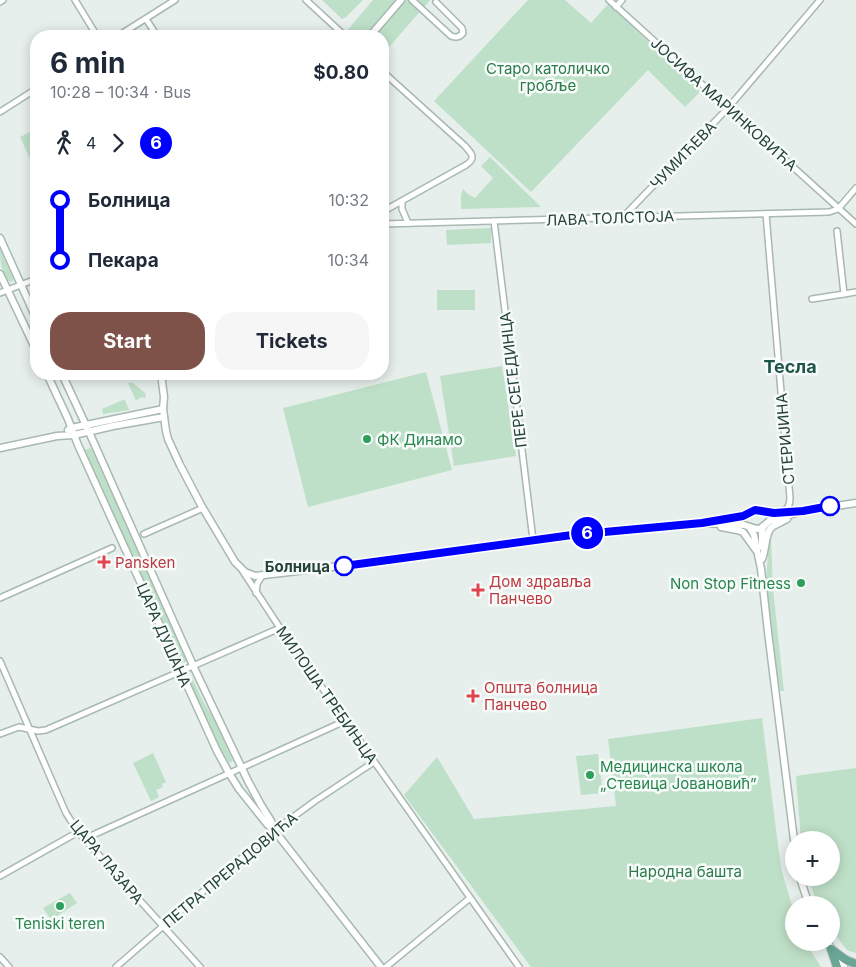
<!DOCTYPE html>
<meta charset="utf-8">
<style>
body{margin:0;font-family:Inter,sans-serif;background:#f6f6f7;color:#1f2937;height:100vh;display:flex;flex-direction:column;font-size:19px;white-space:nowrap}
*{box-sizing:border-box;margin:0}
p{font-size:16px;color:#747a83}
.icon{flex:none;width:28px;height:28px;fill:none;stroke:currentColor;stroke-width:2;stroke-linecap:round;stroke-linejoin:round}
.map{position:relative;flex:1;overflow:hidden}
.sheet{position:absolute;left:30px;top:30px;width:359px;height:350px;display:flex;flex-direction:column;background:#fff;border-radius:20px;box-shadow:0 2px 12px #0003}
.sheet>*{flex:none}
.badge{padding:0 10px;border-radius:16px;font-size:18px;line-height:32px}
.buttons{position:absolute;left:785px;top:831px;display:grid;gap:10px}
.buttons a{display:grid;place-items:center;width:55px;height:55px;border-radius:50%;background:#fff;box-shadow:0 2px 12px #0003;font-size:25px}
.map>.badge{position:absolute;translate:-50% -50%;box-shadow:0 0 0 2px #fff}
.legs{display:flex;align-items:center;gap:8px;height:55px;padding:0 20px;font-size:16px}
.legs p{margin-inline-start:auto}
.summary{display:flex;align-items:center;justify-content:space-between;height:85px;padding:0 20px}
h1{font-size:28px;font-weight:700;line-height:38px}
.primary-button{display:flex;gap:10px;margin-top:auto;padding:10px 20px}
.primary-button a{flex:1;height:58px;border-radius:20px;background:#7f5249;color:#fff;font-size:20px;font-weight:700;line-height:58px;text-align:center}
.primary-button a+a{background:#f6f6f7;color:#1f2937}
ul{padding:0 20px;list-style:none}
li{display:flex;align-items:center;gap:18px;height:60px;font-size:19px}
li i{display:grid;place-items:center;width:8px;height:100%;margin:0 6px;background:currentColor}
li i::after{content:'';width:12px;height:12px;margin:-6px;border:4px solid;border-radius:50%;background:#fff}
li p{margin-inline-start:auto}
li:first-child i{background:linear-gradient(#0000 50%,currentColor 0)}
li:last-child i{background:linear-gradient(currentColor 50%,#0000 0)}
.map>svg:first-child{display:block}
.green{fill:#bfe0c8}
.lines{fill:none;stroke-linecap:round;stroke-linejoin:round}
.minor-casing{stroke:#a8b8b2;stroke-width:8}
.tertiary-casing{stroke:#a8b8b2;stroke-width:9}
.primary-casing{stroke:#c2cac8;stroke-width:10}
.minor{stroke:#fff;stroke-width:5}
.tertiary{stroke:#fff;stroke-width:6}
.primary{stroke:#6aa596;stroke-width:8}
.line-1-casing{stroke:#fff;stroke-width:11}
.line-1{stroke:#00f;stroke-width:8}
.leisure-dot{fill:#2e9e5b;stroke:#f7fbf9;stroke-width:2}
.stop-1-dot{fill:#fff;stroke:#00f;stroke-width:2.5}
.health-dot{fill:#e0444e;stroke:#f7fbf9;stroke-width:2}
.labels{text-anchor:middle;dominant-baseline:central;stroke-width:5;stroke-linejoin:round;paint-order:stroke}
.park-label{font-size:15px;fill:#2d7a4b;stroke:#f7fbf9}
.street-label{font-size:15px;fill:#24423a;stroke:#f7fbf9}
.leisure-label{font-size:15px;fill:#27864d;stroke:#f7fbf9;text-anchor:start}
.health-label{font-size:15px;fill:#be3a42;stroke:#f7fbf9;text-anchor:start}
.stop-label{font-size:15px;font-weight:bold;fill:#24423a;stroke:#f7fbf9;text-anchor:end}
.quarter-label{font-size:18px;font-weight:bold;fill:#1f5548;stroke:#f7fbf9}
</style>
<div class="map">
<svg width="856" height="967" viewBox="0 0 856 967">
<rect width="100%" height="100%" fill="#e6efeb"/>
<g class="green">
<path d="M322 0H363L346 17 342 19Z"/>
<path d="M373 0H396L364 36H352L346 32Z"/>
<path d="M404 0H430L383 54 382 36H373Z"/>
<path d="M528 0H565L591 23 608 4 701 91 685 107 648 70 531 192 434 101Z"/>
<path d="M36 129V172L20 137Z"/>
<path d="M490 157 541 207 461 209V195L463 189 468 194 475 198 493 178 481 166Z"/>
<path d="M491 228V243L447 245 446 230Z"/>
<path d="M0 249 13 278V281L10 282C1 272 0 262 0 249Z"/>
<rect x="437" y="290" width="38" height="20"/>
<path d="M502 366 516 456 454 466 440 376Z"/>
<path d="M426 372 452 470 308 507 283 408Z"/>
<path d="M132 382 146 394 145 398 141 397 136 401 129 385 128 383Z"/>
<path d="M123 400H125L129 410 103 414 102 409Z"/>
<path d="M91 448 188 661 182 663 166 632 83 450Z"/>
<path d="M769 540H771L773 589 784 691H780L773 653 766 581Z"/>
<path d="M192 678 202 699 216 723 233 761 229 763 208 727 187 680Z"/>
<path d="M762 718 778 845 782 872 794 912V942L806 943 821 967H531L404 795 437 757 474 819 616 806 608 739Z"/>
<path d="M153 753 166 782 162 784 163 787 156 790 159 797 151 801 133 763Z"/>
<path d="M598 754 603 793 581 795 576 756Z"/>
<path d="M856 768V953L849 951 846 949 831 929V905H818L808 878H831V840H801L796 778 797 776 802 775Z"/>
<path d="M70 893 77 903 51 920 43 908Z"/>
</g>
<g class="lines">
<g class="minor-casing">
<g id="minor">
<path d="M75 0 97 36"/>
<path d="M306 0 345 36"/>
<path d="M412 0 451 36C456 38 460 37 463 33L462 28 436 2"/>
<path d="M609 0 856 224"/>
<path d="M0 2 3 0"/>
<path d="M616 7 622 0"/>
<path d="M146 19 157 36"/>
<path d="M118 36 175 0"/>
<path d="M382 71 465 146C471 153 477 158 466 165L382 212"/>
<path d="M0 112 36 89"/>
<path d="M402 201V209L408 223"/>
<path d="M766 214 790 498C790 505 788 509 783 512"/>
<path d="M623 217 728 108 820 0"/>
<path d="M494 221 533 540"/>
<path d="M382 224 829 212 838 209 856 188"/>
<path d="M837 231 844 294 856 292"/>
<path d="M0 293 36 279"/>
<path d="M812 299 844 294"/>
<path d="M144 534 203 508"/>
<path d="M242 570 280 628 519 967"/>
<path d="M256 593 257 584 262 576"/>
<path d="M0 598 112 548"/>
<path d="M0 661 55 788 66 813 78 832 200 967"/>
<path d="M0 734 19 727 38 731 46 730 280 628"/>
<path d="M84 839 345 721"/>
<path d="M0 876 78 832"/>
<path d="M0 957 9 967"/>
<path d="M116 967 267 836 315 801 374 762"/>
<path d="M386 967 470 898"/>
</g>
</g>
<g class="tertiary-casing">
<g id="tertiary">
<path d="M370 36 401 0"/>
<path d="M0 238 36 318"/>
<path d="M0 274 36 350"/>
<path d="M47 374 68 419 78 445 217 751 229 773 239 789 267 824 274 830 381 967"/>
<path d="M62 374 89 432 196 672 248 781 261 805 271 821 274 830"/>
<path d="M161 374 164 397 163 409 166 431 168 439 180 465 201 505 235 562 245 572 255 576 358 564 572 535 702 523 744 525 757 529 762 528 769 521 803 511"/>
<path d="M68 430 71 428 86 425 163 409"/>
<path d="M0 448 57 436 74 435 113 426 164 417"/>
<path d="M710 521 743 516 755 510 772 513 803 511 856 503"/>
<path d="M721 527 737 530 743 532 756 550"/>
<path d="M750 528 754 535 761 569 768 632 794 840"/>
<path d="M762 547V533L763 526"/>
<path d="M762 559C766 550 765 532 772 527 776 524 782 522 787 519"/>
<path d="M800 878 809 905"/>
<path d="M827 942 844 967"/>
</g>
</g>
<g class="primary-casing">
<g id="primary">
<path d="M831 949 846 960 856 964"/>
<path d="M831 949 837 967"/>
</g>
</g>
<use href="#minor" class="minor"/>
<use href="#tertiary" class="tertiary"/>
<use href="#primary" class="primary"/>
</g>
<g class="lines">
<g class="line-1-casing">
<path id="line-1" d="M344 566 572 535 702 523 743 516 755 510 774 513 803 511 830 506"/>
</g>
<use href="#line-1" class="line-1"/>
</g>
<g class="leisure-dot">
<circle cx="367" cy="439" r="5"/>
<circle cx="801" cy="583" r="5"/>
<circle cx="590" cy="775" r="5"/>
<circle cx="60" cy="906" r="5"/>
</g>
<g class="stop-1-dot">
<circle cx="830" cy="506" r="9"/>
<circle cx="344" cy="566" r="9"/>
</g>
<g class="health-dot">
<path d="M101.5 554.5h5v5h5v5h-5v5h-5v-5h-5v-5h5z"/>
<path d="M475.5 582.5h5v5h5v5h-5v5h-5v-5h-5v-5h5z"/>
<path d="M470.5 688.5h5v5h5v5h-5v5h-5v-5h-5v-5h5z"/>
</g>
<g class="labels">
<g class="park-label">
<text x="548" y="68">Старо католичко<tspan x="548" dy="17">гробље</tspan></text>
<text x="685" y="871">Народна башта</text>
</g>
<g class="street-label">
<text transform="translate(724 104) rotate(42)">ЈОСИФА МАРИНКОВИЋА</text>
<text transform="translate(683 155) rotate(-46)">ЧУМИЋЕВА</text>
<text transform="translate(610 218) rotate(-2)">ЛАВА ТОЛСТОЈА</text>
<text transform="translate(513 380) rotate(-97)">ПЕРЕ СЕГЕДИНЦА</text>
<text transform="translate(785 439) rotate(-95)">СТЕРИЈИНА</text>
<text transform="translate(164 635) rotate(66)">ЦАРА ДУШАНА</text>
<text transform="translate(327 695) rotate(55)">МИЛОША ТРЕБИЊЦА</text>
<text transform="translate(107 862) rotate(50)">ЦАРА ЛАЗАРА</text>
<text transform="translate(230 870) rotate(-40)">ПЕТРА ПРЕРАДОВИЋА</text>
</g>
<g class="leisure-label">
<text x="377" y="439">ФК Динамо</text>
<text x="791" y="583" text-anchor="end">Non Stop Fitness</text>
<text x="600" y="766">Медицинска школа<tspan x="600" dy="17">„Стевица Јовановић”</tspan></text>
<text x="60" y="923" text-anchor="middle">Teniski teren</text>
</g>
<g class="health-label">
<text x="115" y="562">Pansken</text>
<text x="489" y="581">Дом здравља<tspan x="489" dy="17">Панчево</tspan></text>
<text x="484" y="687">Општа болница<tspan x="484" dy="17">Панчево</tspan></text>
</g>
<g class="stop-label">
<text x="330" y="566">Болница</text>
</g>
<g class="quarter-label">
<text x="790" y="366">Тесла</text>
</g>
</g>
</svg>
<div class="buttons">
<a>+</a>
<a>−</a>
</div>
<b class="badge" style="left:587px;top:533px;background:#00f;color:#fff">6</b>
<section class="sheet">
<div class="summary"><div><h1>6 min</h1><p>10:28 – 10:34 · Bus</p></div><b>$0.80</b></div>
<div class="legs"><svg class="icon" aria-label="walk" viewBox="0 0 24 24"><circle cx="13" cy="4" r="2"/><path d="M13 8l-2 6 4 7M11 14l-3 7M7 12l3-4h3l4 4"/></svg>4<svg class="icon" aria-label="forward" viewBox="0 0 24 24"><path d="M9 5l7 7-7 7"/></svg><b class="badge" style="background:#00f;color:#fff">6</b></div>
<ul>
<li><i style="color:#00f"></i><b>Болница</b><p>10:32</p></li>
<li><i style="color:#00f"></i><b>Пекара</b><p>10:34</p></li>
</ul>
<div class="primary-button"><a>Start</a><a>Tickets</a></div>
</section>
</div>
